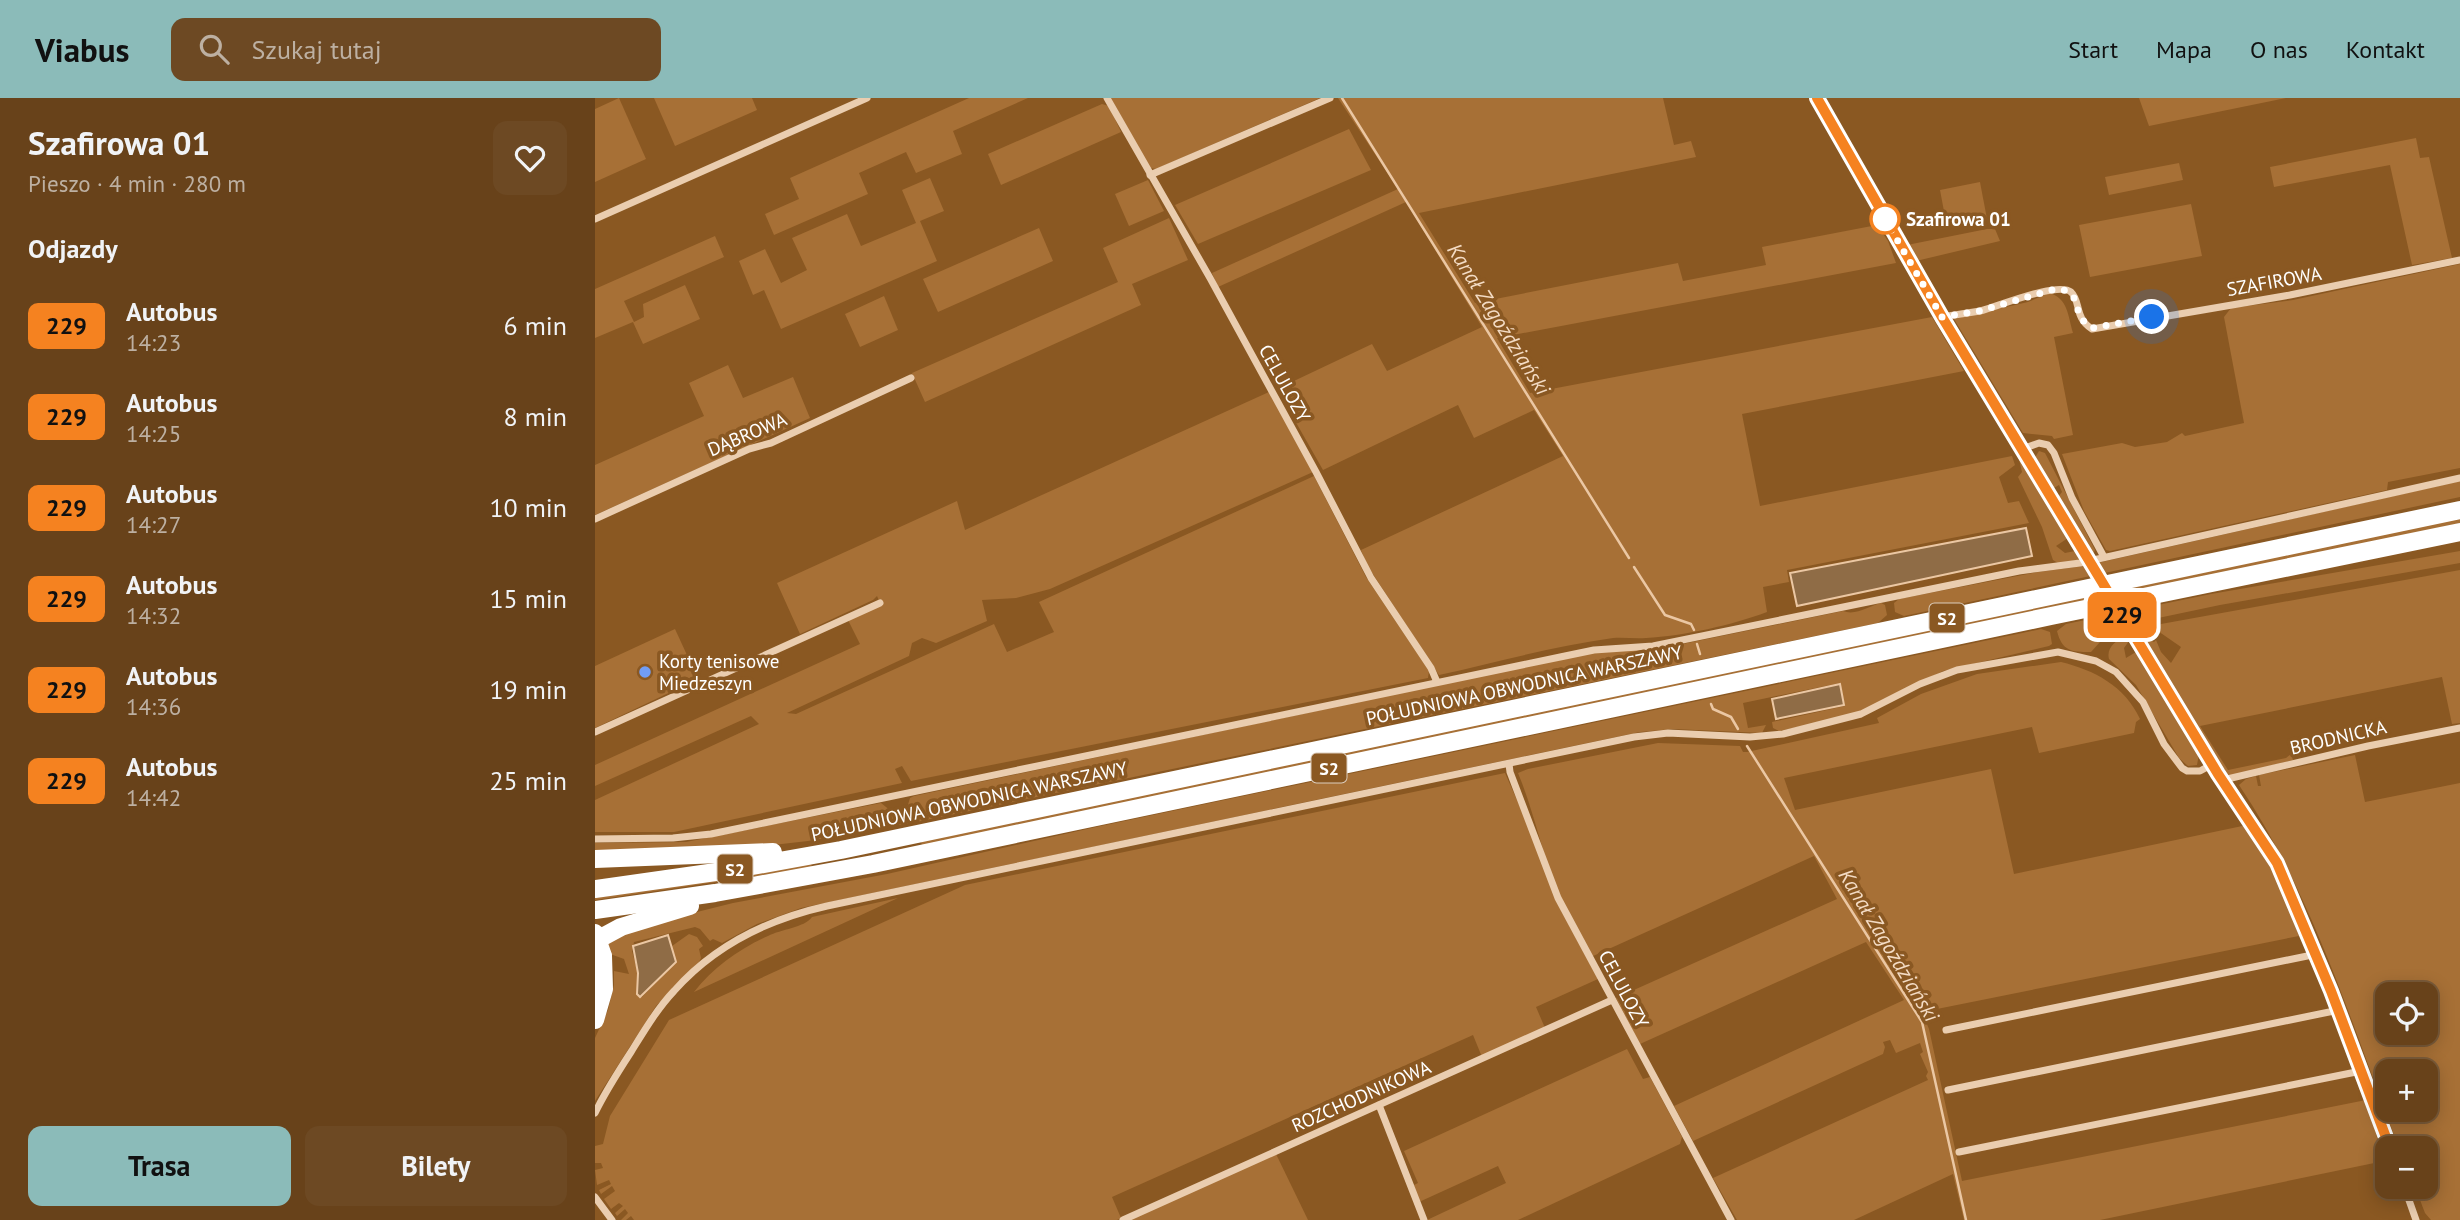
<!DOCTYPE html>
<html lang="pl">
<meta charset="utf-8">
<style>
body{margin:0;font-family:"PT Sans",sans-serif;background:#6d4923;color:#f1f3f6;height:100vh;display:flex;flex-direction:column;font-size:26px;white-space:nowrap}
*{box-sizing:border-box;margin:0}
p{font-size:23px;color:#bdb0a2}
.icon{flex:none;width:38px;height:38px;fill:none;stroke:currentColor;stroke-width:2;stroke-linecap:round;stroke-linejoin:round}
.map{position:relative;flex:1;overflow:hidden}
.side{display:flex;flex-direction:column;background:#68421a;width:595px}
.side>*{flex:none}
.badge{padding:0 14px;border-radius:10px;font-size:24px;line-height:46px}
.fabs{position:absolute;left:1780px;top:884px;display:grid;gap:14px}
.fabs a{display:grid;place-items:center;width:63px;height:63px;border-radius:14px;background:#68421a;box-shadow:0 4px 18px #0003,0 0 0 2px #7b5b39;font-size:35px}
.you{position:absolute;width:35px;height:35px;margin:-18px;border:5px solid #fff;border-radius:50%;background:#1a73e8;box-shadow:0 0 0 10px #1a73e833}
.map>.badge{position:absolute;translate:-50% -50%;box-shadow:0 0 0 4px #fff}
h2{padding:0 28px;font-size:26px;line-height:63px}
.round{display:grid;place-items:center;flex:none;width:74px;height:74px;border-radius:14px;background:#6d4923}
.summary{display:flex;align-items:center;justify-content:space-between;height:119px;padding:0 28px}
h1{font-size:33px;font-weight:700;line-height:52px}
.cta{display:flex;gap:14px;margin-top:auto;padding:14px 28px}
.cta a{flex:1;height:80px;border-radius:14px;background:#8bbbb9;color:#111;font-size:28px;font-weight:700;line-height:80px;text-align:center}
.cta a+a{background:#6d4923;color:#f1f3f6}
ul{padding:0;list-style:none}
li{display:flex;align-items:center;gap:21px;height:91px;padding:0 28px}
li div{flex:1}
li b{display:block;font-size:26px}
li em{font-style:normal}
li .badge{min-width:77px;font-weight:700;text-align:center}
header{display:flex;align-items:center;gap:42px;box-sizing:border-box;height:98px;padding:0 35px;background:#8bbbb9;color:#111}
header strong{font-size:33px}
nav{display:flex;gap:38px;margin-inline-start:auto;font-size:24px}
.search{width:490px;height:63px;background:#6d4923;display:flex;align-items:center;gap:18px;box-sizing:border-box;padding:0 24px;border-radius:14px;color:#bdb0a2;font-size:26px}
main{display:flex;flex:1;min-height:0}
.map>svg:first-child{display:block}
.green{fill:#a77036;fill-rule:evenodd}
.water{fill:#8f6c46;stroke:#ebc7a3;stroke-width:2}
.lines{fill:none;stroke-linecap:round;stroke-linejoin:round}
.stream{stroke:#ebc7a3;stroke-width:2.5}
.street{stroke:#eacdaf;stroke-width:7}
.highway{stroke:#fff;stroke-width:18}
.street-bridge{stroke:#eacdaf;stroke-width:7}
.highway-bridge{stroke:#fff;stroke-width:18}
.line-casing{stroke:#fff;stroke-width:16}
.line{stroke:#f58220;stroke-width:10}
.walk{stroke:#fff;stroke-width:7;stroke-dasharray:0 12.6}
.stop-dot{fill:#fff;stroke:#f58220;stroke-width:3.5}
.poi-dot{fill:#719df6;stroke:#8a5822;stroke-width:2.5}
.labels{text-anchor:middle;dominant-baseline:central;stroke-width:7;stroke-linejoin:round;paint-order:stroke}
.shield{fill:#8a5822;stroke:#dccdbd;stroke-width:2}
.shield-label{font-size:18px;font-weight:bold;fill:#fff}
.stop-label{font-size:19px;font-weight:bold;fill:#fff;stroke:#8a5822;text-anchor:start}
.street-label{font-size:19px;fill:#fff;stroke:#8a5822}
.poi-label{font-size:19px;fill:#fff;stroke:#8a5822;text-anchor:start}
.water-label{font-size:21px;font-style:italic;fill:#f4dcc5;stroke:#8a5822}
</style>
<header>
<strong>Viabus</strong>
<div class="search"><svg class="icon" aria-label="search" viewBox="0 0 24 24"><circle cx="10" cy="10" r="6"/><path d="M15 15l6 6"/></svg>Szukaj tutaj</div>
<nav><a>Start</a><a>Mapa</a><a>O nas</a><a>Kontakt</a></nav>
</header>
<main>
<section class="side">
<div class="summary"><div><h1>Szafirowa 01</h1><p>Pieszo · 4 min · 280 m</p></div><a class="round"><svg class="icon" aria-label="heart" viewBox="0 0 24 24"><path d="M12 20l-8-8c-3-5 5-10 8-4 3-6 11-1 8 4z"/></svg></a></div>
<h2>Odjazdy</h2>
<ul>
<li><span class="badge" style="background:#f58220;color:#111">229</span><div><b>Autobus</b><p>14:23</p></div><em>6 min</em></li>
<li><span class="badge" style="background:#f58220;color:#111">229</span><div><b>Autobus</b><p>14:25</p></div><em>8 min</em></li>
<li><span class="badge" style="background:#f58220;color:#111">229</span><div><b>Autobus</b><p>14:27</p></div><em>10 min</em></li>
<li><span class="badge" style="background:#f58220;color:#111">229</span><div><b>Autobus</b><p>14:32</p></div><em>15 min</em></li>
<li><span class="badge" style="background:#f58220;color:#111">229</span><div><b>Autobus</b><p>14:36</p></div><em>19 min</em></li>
<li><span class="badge" style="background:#f58220;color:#111">229</span><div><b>Autobus</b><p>14:42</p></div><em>25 min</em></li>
</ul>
<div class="cta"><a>Trasa</a><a>Bilety</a></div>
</section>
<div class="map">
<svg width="1865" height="1122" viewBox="0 0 1865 1122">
<rect width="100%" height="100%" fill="#8a5822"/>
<g class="green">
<path d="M24 0 51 61 0 84V11Z"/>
<path d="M59 0H157L162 12 80 48Z"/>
<path d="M374 0H433L358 33 367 56 321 75 311 54 264 75 273 96 179 137 170 116 204 101 195 80Z"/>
<path d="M516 0H725L561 71 555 70Z"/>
<path d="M743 0H1068L1079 47 1096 43 1101 59 824 115 880 205 1083 165 1088 183 1171 167 1167 149 1282 127 1293 143 1301 165 902 240 935 295 1337 219 1369 273 1147 316 1165 408 1417 358 1420 367 1404 379 1413 405 1424 403 1434 425 1192 472 1194 484 1168 489 1172 514C1137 527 1089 538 1051 540 1040 541 1029 539 1018 540 960 548 902 564 844 577L772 467 766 452 968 358 939 312 879 340 863 307 728 372 682 291 777 246 792 273 887 229 811 104 623 189 617 175 803 91Z"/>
<path d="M1544 0H1691L1554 28Z"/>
<path d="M507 6 514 8 526 34 406 87 393 56Z"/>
<path d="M754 31 776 72 603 146 580 107Z"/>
<path d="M1821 40 1825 60 1834 59 1857 160 1817 167 1795 67 1679 89 1675 69Z"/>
<path d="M1584 65 1588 82 1514 97 1510 79Z"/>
<path d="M335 80 349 113 325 123 342 163 186 231 169 192 158 197 144 163 170 151 186 185 212 172 197 140 252 116 266 148 321 125 307 92Z"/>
<path d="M553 82 569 113 534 128 520 96Z"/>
<path d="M1385 84 1392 121 1352 129 1345 92Z"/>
<path d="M1596 106 1607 158 1495 179 1484 127Z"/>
<path d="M574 120 593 162 537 186 546 207 330 304 317 275 523 184 508 150Z"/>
<path d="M444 130 458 163 343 214 328 181Z"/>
<path d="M1392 131H1400L1405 143 1321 163 1312 147Z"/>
<path d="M120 138 129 159 29 203 39 224 49 219 48 206 90 187 105 221 48 246 38 224 0 240V191Z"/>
<path d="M1865 166V370L1793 384 1792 392 1515 453 1511 452 1489 413 1467 356 1527 345 1540 349 1572 344 1587 335 1590 338 1649 325 1629 219 1636 210 1698 202Z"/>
<path d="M1454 195C1473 200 1473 218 1478 235L1459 239 1478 337 1459 341 1457 338 1428 335 1359 221 1433 204Z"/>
<path d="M289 198 303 232 265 249 250 216Z"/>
<path d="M133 267 148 300 198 279 215 320 0 417V367L109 318 94 285Z"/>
<path d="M674 294 718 374 455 491 421 500 387 502 392 523 341 545 327 540 317 545 314 558 192 615 201 616 399 526 412 554 459 534 444 504 719 378 771 479 834 573 833 580 316 683 307 668 300 671 307 685 79 734H0V702L164 626 156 618 0 688V667L265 546 253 522 286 507 282 498 278 502 205 536 182 485 362 403 370 432Z"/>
<path d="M1444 353 1450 355 1500 452 1498 457 1463 399 1467 394 1464 387 1457 391 1439 361Z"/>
<path d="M1423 357 1473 440 1461 448 1470 455 1480 453 1485 462 1463 465 1458 462 1447 429 1423 379 1427 374Z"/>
<path d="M1865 383V399L1309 518 1300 514 1299 505 1304 501 1443 474 1489 468Z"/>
<path d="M1865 420V425L1843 430 1522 497 1520 493Z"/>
<path d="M1865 453V465L1625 507 1530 527 1514 534 1496 554C1476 554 1467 553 1462 533L1471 526 1616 496Z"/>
<path d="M1865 472V625L1857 626 1847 579 1605 628 1633 672 1691 660 1696 656 1698 662 1635 678 1628 674 1623 666 1547 538 1559 544 1561 542 1566 554 1576 565 1586 549 1560 531 1566 526Z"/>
<path d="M1504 495 1507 500 327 748 326 743Z"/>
<path d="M1286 505 1290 507 1292 517 1283 525 326 723 213 743 153 750 0 753V745L91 744 286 705 296 713 312 710 315 700 319 698 1000 554 1078 548 1248 513C1261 518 1274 508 1286 505Z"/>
<path d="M80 531 103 581 0 630V568Z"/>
<path d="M1446 531 1455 534 1457 546 1454 548 1348 573 1274 610 1241 621 1184 633 1178 630 1177 624 1250 608 1245 585 1148 605 1153 630 1171 627 1167 635 1078 631 1045 634 206 810 162 826 127 845 118 841 115 843 105 831 100 829 39 844 37 853 43 875 42 896 47 899 81 864 76 852 77 848 94 836 102 839 108 848 104 851 106 860 104 864 61 908 0 1003V940L13 912 19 887V873L34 876 29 861 15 856 11 843 74 821 138 805 292 776 501 729Z"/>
<path d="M1531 538 1534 543 1529 550 1531 560 1541 554 1604 656 1602 667 1593 668 1584 660 1541 587 1514 561C1511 550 1521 542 1531 538Z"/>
<path d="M1466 564C1499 572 1530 588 1545 621L1541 624 1539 635 1444 655 1437 629 1189 680 1200 712 1396 671 1419 776 1652 727 1678 769 1704 838 1327 914 1334 931 1367 1083 1771 1002 1789 1063 1505 1122H1369L1358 1076 1259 1122H1142L1118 1080 1333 982 1331 978 1333 974 1325 956 1328 954 1325 945 1301 955 1295 942 1288 944 1290 949 1288 956 1098 1043 1079 1008 1309 902 1271 844 1045 946 1021 900 1242 801 1219 758 996 859C982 833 967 807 957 780 945 745 937 709 923 675L933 671 1063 645 1145 648 1148 654H1152L1284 625 1282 620 1326 596 1382 576Z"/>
<path d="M1760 657 1770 704 1865 685V1122H1836L1830 1115 1820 1089 1830 1088V1050H1804C1757 927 1718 797 1644 687L1651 681 1661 678 1663 688H1666L1664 677ZM1792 896H1830V934H1792ZM1792 973H1830V1012H1792Z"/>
<path d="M910 675 937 736 961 803 1003 881 941 909 950 930 887 959 878 937 517 1099 526 1120 522 1122H39L36 1118 31 1122H26L33 1115 30 1111 22 1118 20 1115 28 1108 24 1105 16 1111 9 1101 20 1093 17 1088 6 1096 4 1092 16 1086 14 1082 2 1087 0 1072 8 1070 6 1065H0V1048L8 1046 15 1018 74 922 370 787Z"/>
<path d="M216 765 217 770 0 802V800L136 780Z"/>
<path d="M303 800 99 894C118 870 144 851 173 838 186 831 209 830 217 819Z"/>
<path d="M1032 951 1048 981 1055 979 1087 1039 1085 1046 923 1122H832L911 1085 903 1068 824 1104 819 1087 823 1085 809 1053Z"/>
<path d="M681 1056 713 1122H532Z"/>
</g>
<g class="water">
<path d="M1431 430 1437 458 1202 508 1195 475Z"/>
<path d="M1245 586 1249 607 1181 621 1177 601Z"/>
<path d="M73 837 81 864 45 899 42 896 43 875 38 848Z"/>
</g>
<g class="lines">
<g class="stream">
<path d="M747 0 1034 460"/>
<path d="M1039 469 1070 517 1096 526 1099 532"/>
<path d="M1102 546 1105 556"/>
<path d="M1116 606 1118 611 1136 619 1143 631"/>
<path d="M1152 648 1327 924 1371 1122"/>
</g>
<g class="street">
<path d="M512 0 615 180 721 374 776 480 836 570 842 584"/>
<path d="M1222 0 1329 189 1488 452"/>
<path d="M555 77 735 0"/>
<path d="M0 121 272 0"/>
<path d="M1347 219C1360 217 1373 215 1385 213 1402 209 1463 183 1476 194 1486 203 1479 220 1497 231L1695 197 1865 162"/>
<path d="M1427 351 1444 345 1453 347 1459 355 1477 400 1509 459"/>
<path d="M0 421 154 351 176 345 316 280"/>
<path d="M1541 541 1623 675 1682 765 1744 912 1795 1050"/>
<path d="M0 634 285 505"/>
<path d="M914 666 915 674 963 800 1136 1122"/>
<path d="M1628 682 1773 648 1865 630"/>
<path d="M0 741 78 740 116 736 970 558 999 552 1058 548 1424 473 1485 465 1865 380"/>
<path d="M1351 932 1722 856"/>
<path d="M1353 992 1744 912"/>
<path d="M784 1007 829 1122"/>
<path d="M0 1015C10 994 23 974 36 954 49 933 62 911 79 893 119 848 174 821 232 808L1039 639 1073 635 1155 639 1188 636 1266 616 1325 586 1362 572 1463 554 1501 563 1521 574 1548 604 1569 646 1587 670 1592 673H1605L1618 666"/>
<path d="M1364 1054 1766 973"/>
<path d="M1809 1088 1821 1122"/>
<path d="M0 1099 17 1122"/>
<path d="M528 1122 1017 902"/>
</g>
<g class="highway">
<path d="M0 761 178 754"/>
<path d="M0 791 135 772 246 752 1865 412"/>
<path d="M0 812 120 795 278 766 1456 518 1865 434"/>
<path d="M0 843 26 829 95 808"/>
<path d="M0 922 9 891 8 858"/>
</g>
<path class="street-bridge" d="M1488 452 1541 541"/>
<path class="highway-bridge" d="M0 835 8 858"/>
</g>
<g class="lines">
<g class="line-casing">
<path id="line" d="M1222 0 1347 219 1623 676 1682 765 1736 893 1795 1050"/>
</g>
<use href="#line" class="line"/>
<path class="walk" d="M1290 121 1347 219 1384 213 1460 191C1491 192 1473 216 1497 230L1557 219"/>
</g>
<circle class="stop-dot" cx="1290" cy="121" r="14"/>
<circle class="poi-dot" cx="50" cy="574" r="7"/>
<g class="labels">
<g class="shield">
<rect x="1334.5" y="505.5" width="35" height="29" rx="5"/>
<rect x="716.5" y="655.5" width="35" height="29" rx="5"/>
<rect x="122.5" y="756.5" width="35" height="29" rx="5"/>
</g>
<g class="shield-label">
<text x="1352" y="520">S2</text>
<text x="734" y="670">S2</text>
<text x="140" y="771">S2</text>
</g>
<g class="stop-label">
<text x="1311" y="121">Szafirowa 01</text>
</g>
<g class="street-label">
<text transform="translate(1679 183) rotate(-10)">SZAFIROWA</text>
<text transform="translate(690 285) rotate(61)">CELULOZY</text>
<text transform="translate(152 336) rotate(-23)">DĄBROWA</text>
<text transform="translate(929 587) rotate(-12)">POŁUDNIOWA OBWODNICA WARSZAWY</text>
<text transform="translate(1743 639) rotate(-13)">BRODNICKA</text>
<text transform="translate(374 703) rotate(-12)">POŁUDNIOWA OBWODNICA WARSZAWY</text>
<text transform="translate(1029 891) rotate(62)">CELULOZY</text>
<text transform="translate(766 998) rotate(-24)">ROZCHODNIKOWA</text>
</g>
<g class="poi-label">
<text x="64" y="563">Korty tenisowe<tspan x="64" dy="22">Miedzeszyn</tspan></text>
</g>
<g class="water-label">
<text transform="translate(904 221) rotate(58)">Kanał Zagoździański</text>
<text transform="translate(1294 847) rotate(59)">Kanał Zagoździański</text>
</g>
</g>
</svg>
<div class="fabs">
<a><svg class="icon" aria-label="locate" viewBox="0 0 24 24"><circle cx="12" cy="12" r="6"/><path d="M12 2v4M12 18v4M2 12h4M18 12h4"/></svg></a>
<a>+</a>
<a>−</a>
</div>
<div class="you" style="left:1557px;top:219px"></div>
<b class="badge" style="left:1527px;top:517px;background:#f58220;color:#111">229</b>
</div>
</main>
